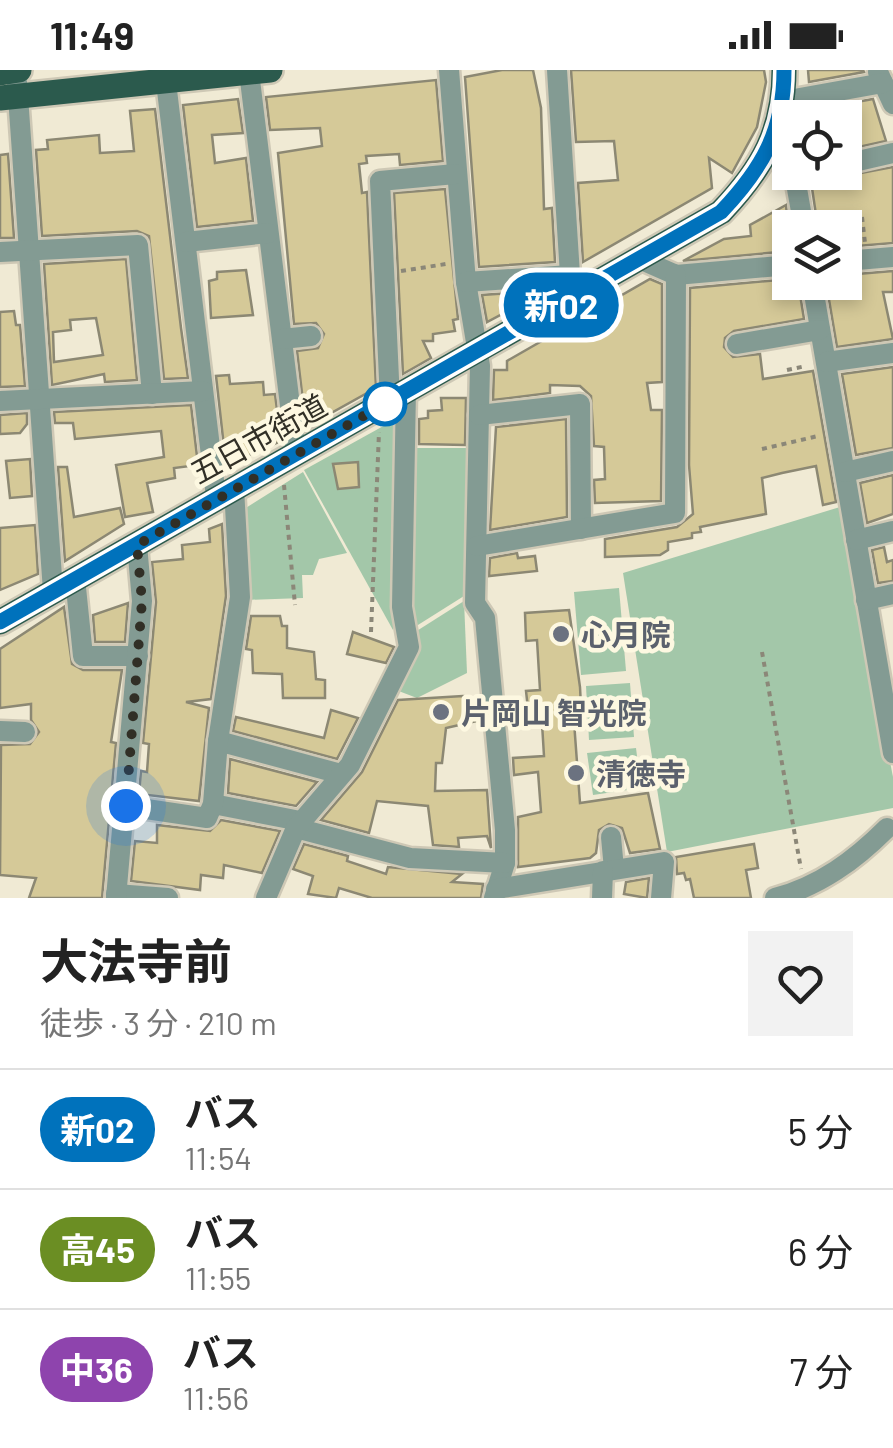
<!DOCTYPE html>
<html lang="ja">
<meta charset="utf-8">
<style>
body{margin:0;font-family:Barlow,"Noto Sans JP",sans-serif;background:#f2f2f2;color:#222;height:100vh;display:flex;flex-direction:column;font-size:38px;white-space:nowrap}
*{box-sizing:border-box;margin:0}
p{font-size:32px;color:#767676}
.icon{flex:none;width:55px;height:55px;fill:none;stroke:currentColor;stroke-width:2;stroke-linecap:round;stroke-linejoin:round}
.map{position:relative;height:828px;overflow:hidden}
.side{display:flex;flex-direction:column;background:#fff;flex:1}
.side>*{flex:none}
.badge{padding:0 20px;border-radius:32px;font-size:35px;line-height:65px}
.tools{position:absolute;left:772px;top:30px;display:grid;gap:20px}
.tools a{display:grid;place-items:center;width:90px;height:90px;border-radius:0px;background:#fff;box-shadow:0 5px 15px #0003;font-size:50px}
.you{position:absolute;width:50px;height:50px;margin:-25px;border:8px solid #fff;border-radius:50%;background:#1a73e8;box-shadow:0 0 0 15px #1a73e833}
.map>.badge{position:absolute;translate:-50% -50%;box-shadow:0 0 0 5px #fff}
.round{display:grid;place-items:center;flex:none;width:105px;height:105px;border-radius:0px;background:#f2f2f2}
.overview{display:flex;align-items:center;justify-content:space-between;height:170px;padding:0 40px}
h1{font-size:48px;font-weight:700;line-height:75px}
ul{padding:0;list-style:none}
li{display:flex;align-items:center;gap:30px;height:120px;padding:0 40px;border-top:2px solid #e0e0e0}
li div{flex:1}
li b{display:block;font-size:38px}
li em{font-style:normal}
li .badge{min-width:110px;font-weight:700;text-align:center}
.status{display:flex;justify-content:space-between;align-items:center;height:70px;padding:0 50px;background:#fff;direction:ltr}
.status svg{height:28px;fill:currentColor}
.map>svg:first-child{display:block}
.green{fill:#a3c7a9}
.building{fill:#d5c998;stroke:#8c8873;stroke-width:2.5;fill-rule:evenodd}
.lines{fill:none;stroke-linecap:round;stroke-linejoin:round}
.minor-casing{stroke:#cec8b5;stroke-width:25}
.major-casing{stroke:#cec8b5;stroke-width:30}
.path{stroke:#8b8778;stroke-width:4;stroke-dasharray:5 5;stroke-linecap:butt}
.minor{stroke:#839b93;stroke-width:20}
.major{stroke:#2b5a4d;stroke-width:25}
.line-casing{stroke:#fff;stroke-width:22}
.line{stroke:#0072bc;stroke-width:15}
.walk{stroke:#312f26;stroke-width:10;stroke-dasharray:0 18}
.stop-dot{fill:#fff;stroke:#0072bc;stroke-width:5}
.worship-dot{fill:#6b7280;stroke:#fdf8e1;stroke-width:4}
.labels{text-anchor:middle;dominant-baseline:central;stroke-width:9;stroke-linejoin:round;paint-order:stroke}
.street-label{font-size:30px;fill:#312f26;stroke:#fdf8e1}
.worship-label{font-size:30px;font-weight:bold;fill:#5b616d;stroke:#fdf8e1;text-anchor:start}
</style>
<div class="status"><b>11:49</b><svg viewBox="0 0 49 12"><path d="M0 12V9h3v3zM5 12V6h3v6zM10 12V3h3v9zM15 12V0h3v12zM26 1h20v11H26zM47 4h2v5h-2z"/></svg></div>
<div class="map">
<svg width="893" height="828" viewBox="0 0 893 828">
<rect width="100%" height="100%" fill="#f0ead4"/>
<g class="green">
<path d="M396 349 393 560 304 400Z"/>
<path d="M412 378H468L464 526 410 560Z"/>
<path d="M303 402 347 483 319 489 313 505H302L303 528 244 530 241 441Z"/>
<path d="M840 437 893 707V738L667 782 623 503Z"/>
<path d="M619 518 626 601 581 605 574 522Z"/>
<path d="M464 531 467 603 417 628 396 620 412 564Z"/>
<path d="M630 613 634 667 589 670 586 616Z"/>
<path d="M636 678 641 718 593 725 587 683Z"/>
</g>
<g class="building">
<path d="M502 0H533L541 38 544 139 552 138 555 192 479 197 465 7Z"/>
<path d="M571 0H764L766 12 757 57 732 103 709 88 712 118 583 192 578 113 618 110 614 71 576 72Z"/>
<path d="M808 0H863L864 2 809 12Z"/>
<path d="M436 10 443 91 400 95 399 84 366 86 367 93 359 94 362 123 367 122 376 318 306 357 297 281 318 278 324 264 316 253 294 254 278 83 322 76 320 58 270 60 266 27Z"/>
<path d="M238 29 243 63 212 65 215 93 246 88 253 151 197 157 183 35Z"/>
<path d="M873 29 886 71 845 80V48H815L813 40Z"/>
<path d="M155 39 181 258 188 308 164 309 149 166 137 161 42 166 36 80 48 79 47 70 99 65 100 83 134 81 130 41Z"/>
<path d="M8 84 14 168H0V85Z"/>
<path d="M893 97V173L845 177V158H818L812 118 834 108Z"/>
<path d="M445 119 458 249 453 250 455 261 433 264V271H423L431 288 403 304 394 123Z"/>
<path d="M786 135 790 181 683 191 724 169 751 166 750 155Z"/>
<path d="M126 189 137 310 105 312 104 304 52 315 44 194ZM96 248 103 285 54 292 53 262 71 260 70 250Z"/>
<path d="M246 200 253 245 211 248 209 211 217 209V202Z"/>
<path d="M893 201V222H883L893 269 837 277 826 212H845V205Z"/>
<path d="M650 209 662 214V312L647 313 651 340H662L661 431 595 433 594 410 605 409 604 377 594 376 591 326 580 316 550 315V323L493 330 494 300H507V291Z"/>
<path d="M790 209 798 212 804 249 734 261 725 268 724 277 733 287 760 284 763 309 813 301 836 432 823 435 816 396 782 403 762 408 766 444 700 457 701 462 692 463V468L668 472V480L660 485 605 487V469L677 457 693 444 689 395 690 218Z"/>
<path d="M537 221 538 225 487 252 482 225Z"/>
<path d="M14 241 16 255H20L25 316 0 317V242Z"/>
<path d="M893 297V378L856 385 842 304Z"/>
<path d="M229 305 230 314 263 312 264 325 275 324 281 371 226 395 216 306Z"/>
<path d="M441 328H466L465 375 419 374V349L428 348V341L442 340Z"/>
<path d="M191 335 198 395 174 398 175 408 147 413 153 442 125 447 116 395 164 387 161 361 75 369 73 353H55L54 342Z"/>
<path d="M27 343V354L20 363 0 364V345Z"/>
<path d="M566 349 567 447 490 460 496 357Z"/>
<path d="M30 389 32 426 10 428 6 391Z"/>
<path d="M358 392 359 417 338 419 333 394Z"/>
<path d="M58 397H67L74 447 120 438 124 454 65 491Z"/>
<path d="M893 405V444L867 453 860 413Z"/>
<path d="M222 454 226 526 211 629 186 632 209 638 199 731 139 724 141 701 147 702 149 674 143 673 156 532 152 492 183 489 182 475 210 472 209 459Z"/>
<path d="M35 455 38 504 0 520V458Z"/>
<path d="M884 477 887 492 893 490V511L878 513 872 480Z"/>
<path d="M517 483 518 488 535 486 537 501 489 506 490 488Z"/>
<path d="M128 533 125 572H95L93 545Z"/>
<path d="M64 537 72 594 83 600H122L111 672 116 673 102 828H29L36 808 0 805 1 675 30 674 39 662 31 650V634L0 638V579Z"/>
<path d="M569 540 580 617 581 637 573 638 580 733 648 723 660 779 630 783 622 758 609 754 599 760 596 783 590 788 518 797V747L541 742 538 702 514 705 513 688 544 686 541 637 528 639 526 621 540 620 537 570 526 571 525 543Z"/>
<path d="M251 546H280L282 556H287V578L314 582 316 609 325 610V628H283L282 604 253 603 252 580 246 579Z"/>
<path d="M353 562 394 577 386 593 347 584Z"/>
<path d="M463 626 479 628 481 650 446 658 442 693H436L435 721 487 720 491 778 487 766 458 768 459 777 433 775 428 736 377 731 369 763 321 750 362 702 398 630Z"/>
<path d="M331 640 358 648 337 689 233 661 236 647 324 668Z"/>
<path d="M230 689 317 712 296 736 228 723Z"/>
<path d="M221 750 280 761 262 803 224 795 223 808 201 805 200 820 131 811 135 771 157 773V755L210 761Z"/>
<path d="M304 774 348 786 347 791 386 804 388 797 462 804 452 812 483 814 481 828H372L339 818 336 828 308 824 313 806 293 799Z"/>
<path d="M754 774 758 798 746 800 751 828H694L690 809 686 810 684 803 677 804 676 787Z"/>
<path d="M649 808 647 828 624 824 626 812Z"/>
</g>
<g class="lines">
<g class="minor-casing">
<g id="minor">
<path d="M449 0 466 212 480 296 475 533 485 548 505 760V793L494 828"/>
<path d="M557 0 570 205 578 225"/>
<path d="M249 2 296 384"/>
<path d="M878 2 893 34"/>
<path d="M17 12 53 521"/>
<path d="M166 12 216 427"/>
<path d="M783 31 883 13"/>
<path d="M845 94 893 83"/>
<path d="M794 102 804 158"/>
<path d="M186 172 268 163"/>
<path d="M0 182 138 175 152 324"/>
<path d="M642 190 676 205 790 195"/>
<path d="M845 191 893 187"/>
<path d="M466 212 570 205"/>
<path d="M812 212 893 683"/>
<path d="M282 269 311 266"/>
<path d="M737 274 820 260"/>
<path d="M826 292 893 283"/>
<path d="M0 331 203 321"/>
<path d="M390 331 380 111 455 104"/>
<path d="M479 345 580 334 581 459"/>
<path d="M845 402 893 391"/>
<path d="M856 470 893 461"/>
<path d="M477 476 675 443 676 205"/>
<path d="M75 508 83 586H138"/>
<path d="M866 530 893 524"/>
<path d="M0 661 25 662"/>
<path d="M218 671 341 704"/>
<path d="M213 734 300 751"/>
<path d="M126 736 207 748 213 734 218 671 240 527 234 418"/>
<path d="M296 758 410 788 505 793"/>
<path d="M611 767 614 799"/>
<path d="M496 819 664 792 661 828"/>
<path d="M116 824 168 828"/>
<path d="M116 828 142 531 137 475"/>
<path d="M266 828 296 758 350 695 409 577 402 537 406 320"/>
<path d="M602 828 603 801"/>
<path d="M775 828C820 816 855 790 887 758"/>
</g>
</g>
<g class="major-casing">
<g id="major">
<path d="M0 3 19 0"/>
<path d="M0 28 270 0"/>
<path d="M0 552 721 142C762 99 784 61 784 0"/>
</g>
</g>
<g class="path">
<path d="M862 147 865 173"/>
<path d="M401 201 446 194"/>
<path d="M787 300 806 296"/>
<path d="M762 379 818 366"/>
<path d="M284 415 295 535"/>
<path d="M371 562 379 362"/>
<path d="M762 582 801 799"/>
</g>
<use href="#minor" class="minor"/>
<use href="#major" class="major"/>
</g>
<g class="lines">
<g class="line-casing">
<path id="line" d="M0 552 721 142C762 99 784 61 784 0"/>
</g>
<use href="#line" class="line"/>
<path class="walk" d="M126 736 142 531 137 475 390 331 385 334"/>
</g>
<circle class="stop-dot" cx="385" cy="334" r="20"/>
<g class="worship-dot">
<circle cx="561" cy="564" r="10"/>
<circle cx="441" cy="642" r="10"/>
<circle cx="576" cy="703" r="10"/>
</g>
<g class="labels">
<g class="street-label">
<text transform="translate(258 368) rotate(-29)">五日市街道</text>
</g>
<g class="worship-label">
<text x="581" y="564">心月院</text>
<text x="461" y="642">片岡山 智光院</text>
<text x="596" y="703">清徳寺</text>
</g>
</g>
</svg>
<div class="tools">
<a><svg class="icon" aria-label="locate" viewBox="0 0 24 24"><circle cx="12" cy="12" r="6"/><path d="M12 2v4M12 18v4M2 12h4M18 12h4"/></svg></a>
<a><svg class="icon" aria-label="layers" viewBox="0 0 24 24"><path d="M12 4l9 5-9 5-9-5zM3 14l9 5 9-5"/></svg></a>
</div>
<div class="you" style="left:126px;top:736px"></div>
<b class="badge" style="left:561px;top:235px;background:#0072bc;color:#fff">新02</b>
</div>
<section class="side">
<div class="overview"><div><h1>大法寺前</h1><p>徒歩 · 3 分 · 210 m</p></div><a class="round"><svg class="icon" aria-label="heart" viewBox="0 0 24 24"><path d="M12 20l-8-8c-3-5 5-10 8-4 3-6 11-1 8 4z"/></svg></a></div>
<ul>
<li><span class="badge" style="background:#0072bc;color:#fff">新02</span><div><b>バス</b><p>11:54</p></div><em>5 分</em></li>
<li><span class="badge" style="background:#6b8e23;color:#fff">高45</span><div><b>バス</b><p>11:55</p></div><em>6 分</em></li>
<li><span class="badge" style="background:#8e44ad;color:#fff">中36</span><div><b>バス</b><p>11:56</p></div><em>7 分</em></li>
</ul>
</section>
